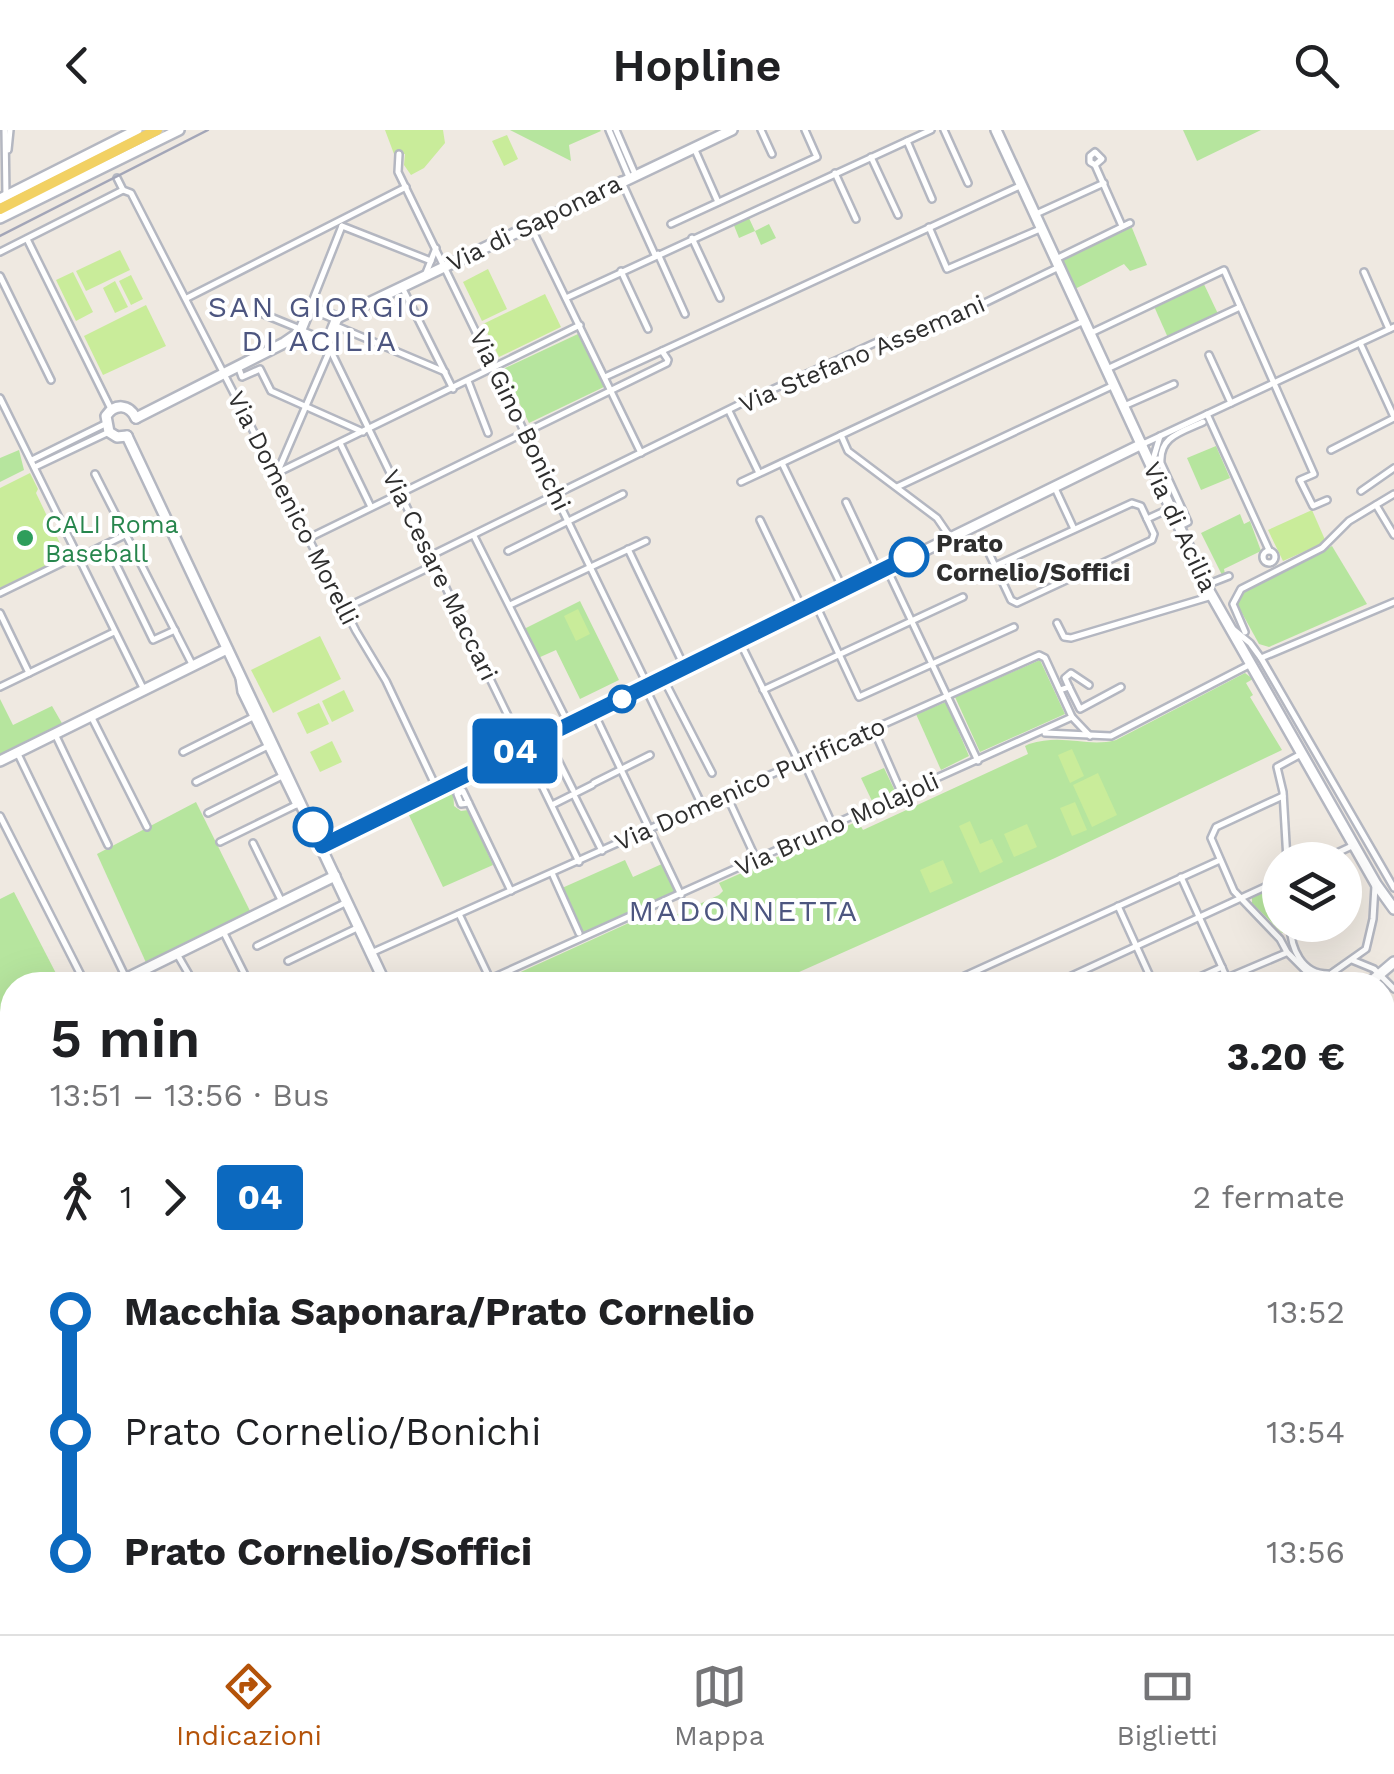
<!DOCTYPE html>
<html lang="it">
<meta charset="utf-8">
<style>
body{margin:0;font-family:"Work Sans",sans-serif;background:#f6f6f6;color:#202124;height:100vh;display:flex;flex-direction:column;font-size:38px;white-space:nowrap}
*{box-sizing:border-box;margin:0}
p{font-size:32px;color:#757577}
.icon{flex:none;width:55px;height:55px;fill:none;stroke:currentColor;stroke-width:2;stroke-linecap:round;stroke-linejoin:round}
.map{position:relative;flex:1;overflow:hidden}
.drawer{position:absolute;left:0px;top:842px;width:1395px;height:662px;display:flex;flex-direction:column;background:#fff;border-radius:40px 40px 0 0;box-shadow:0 10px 40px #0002}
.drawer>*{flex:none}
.badge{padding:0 20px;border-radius:8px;font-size:35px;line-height:65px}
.fabs{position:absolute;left:1262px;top:712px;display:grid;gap:20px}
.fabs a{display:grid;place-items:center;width:100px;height:100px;border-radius:50%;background:#fff;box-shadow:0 10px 40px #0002;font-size:50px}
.map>.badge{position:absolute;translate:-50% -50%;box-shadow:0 0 0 5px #fff}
.legs{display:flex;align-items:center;gap:15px;height:110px;padding:0 50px;font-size:32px}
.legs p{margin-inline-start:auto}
.headline{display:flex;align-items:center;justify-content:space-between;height:170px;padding:0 50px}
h1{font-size:55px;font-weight:600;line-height:75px}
ul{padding:0 50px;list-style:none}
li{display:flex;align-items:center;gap:35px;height:120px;font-size:38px}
li i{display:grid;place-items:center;width:15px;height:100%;margin:0 12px;background:currentColor}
li i::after{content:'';width:25px;height:25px;margin:-12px;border:8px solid;border-radius:50%;background:#fff}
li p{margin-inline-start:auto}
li:first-child i{background:linear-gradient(#0000 50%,currentColor 0)}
li:last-child i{background:linear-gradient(currentColor 50%,#0000 0)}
header{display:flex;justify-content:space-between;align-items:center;height:130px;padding:0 50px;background:#fff;font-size:45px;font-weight:600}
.tab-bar{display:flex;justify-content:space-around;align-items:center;height:140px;border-top:2px solid #e0e0e0;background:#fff;font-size:28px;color:#757577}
.tab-bar a{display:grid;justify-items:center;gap:5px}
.tab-bar .active{color:#b45309}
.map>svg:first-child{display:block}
.green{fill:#b6e59e}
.pitch{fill:#c9ec9a}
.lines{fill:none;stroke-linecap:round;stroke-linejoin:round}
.stream{stroke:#75cff0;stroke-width:2.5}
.street-casing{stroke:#b4b7c1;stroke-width:10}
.secondary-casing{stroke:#b4b7c1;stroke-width:14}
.primary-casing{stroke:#c9c9c9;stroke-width:15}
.street{stroke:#fff;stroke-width:5}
.secondary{stroke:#fff;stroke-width:9}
.primary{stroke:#f2d163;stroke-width:10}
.rail{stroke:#a3a6b8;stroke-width:2.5}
.line-1-casing{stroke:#fff;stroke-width:22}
.line-1{stroke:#0c69bf;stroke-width:15}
.leisure-dot{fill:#2e9e5b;stroke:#fff;stroke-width:4}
.stop-1-dot{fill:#fff;stroke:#0c69bf;stroke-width:5}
.labels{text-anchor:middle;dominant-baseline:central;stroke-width:8;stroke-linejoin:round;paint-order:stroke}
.street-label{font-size:25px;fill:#2e2e2e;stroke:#fff}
.leisure-label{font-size:25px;fill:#27864d;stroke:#fff;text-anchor:start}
.stop-label{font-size:25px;font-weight:bold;fill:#2e2e2e;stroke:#fff;text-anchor:start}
.quarter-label{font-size:30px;letter-spacing:2.5px;fill:#4d5680;stroke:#fff}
</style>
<header><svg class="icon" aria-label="back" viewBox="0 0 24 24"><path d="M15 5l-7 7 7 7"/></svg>Hopline<svg class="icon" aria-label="search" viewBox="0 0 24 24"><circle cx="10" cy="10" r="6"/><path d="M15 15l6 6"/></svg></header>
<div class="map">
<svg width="1394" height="1504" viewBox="0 0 1394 1504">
<rect width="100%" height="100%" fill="#efe9e1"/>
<g class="green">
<path d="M510 0H600L601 1 569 15 571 31Z"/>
<path d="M1183 0H1261L1197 31Z"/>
<path d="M748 86 755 101 769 94 776 108 761 115 755 101 739 108 733 93Z"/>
<path d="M1130 93 1147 135 1130 141 1124 134 1071 161 1055 129Z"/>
<path d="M1202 150 1219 186 1169 210 1153 174Z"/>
<path d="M580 203 606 256 529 293 503 239Z"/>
<path d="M1216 316 1230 348 1201 360 1187 328Z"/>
<path d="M19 320 24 340 0 352V328Z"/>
<path d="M1240 384 1244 394 1250 391 1261 421 1224 439 1225 444 1222 445 1201 403Z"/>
<path d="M1332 416 1367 474 1269 517 1259 514 1237 474 1242 461Z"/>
<path d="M580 471 619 550 580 569 556 520 538 528 524 499Z"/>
<path d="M1040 530 1065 584 980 622 955 567Z"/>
<path d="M1245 543 1253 549 1246 553 1253 565 1250 567 1282 620 1055 728 770 855H492L642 787 652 794 658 793 719 765 723 761 719 753 858 691 863 700 1028 624 1025 616 1029 614C1064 603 1087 618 1116 610Z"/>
<path d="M0 569 13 595 52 576 63 595 0 625Z"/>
<path d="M946 572 969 626 941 640 916 584Z"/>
<path d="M884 638 895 661 872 671 861 648Z"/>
<path d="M453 660 454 676 461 681 468 680 493 735 443 757 407 681Z"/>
<path d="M196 672 253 787 148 837 97 724Z"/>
<path d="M625 730 633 747 664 733 677 763 583 804 562 758Z"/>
<path d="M1280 755V795H1287V801L1282 803 1252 773V768Z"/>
<path d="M14 762 62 855H12V895L0 901V769Z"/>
<path d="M12 1200V1309L10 1310 0 1295V1205Z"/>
<path d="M12 1483V1492L79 1493 83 1504H0V1488Z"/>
<path d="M1089 1492 1113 1504H696L688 1493Z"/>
<path d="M162 1493H261L266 1503 167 1504Z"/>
</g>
<g class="pitch">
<path d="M385 0H443L445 13 424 38 411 45 404 35 405 24H394Z"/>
<path d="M507 5 518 29 504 36 492 11Z"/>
<path d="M120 120 130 140 86 161 76 141Z"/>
<path d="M488 139 507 179 482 191 463 152Z"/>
<path d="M73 142 93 182 76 191 56 150Z"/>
<path d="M131 145 143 169 131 175 119 151Z"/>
<path d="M115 151 128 177 115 183 103 158Z"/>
<path d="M545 164 561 197 499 227 483 194Z"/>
<path d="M146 175 166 216 103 245 84 206Z"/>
<path d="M30 343 38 359 36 363 66 426 0 458V358Z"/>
<path d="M1312 380 1326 412 1283 431 1268 400Z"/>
<path d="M578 479 590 504 576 511 564 486Z"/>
<path d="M320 506 341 549 273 583 251 540Z"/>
<path d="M344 560 354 581 332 592 322 571Z"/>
<path d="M319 573 329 594 307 604 297 583Z"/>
<path d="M332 611 342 632 320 642 310 622Z"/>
<path d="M1072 619 1084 646 1070 653 1058 625Z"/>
<path d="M1098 643 1117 685 1092 697 1073 655Z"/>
<path d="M1075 672 1087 700 1072 706 1060 678Z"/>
<path d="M970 691 980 714 992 709 1003 732 980 743 959 696Z"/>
<path d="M1027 694 1037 717 1014 727 1004 704Z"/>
<path d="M943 730 953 753 930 763 920 740Z"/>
<path d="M1262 1492 1292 1493 1300 1496 1296 1504H1267L1258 1500Z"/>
</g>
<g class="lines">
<path class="stream" d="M573 598 634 568"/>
<g class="street-casing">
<g id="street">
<path d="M5 0 6 66"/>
<path d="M609 0 629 47"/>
<path d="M616 0 635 44"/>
<path d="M761 0 772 24"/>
<path d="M944 0 968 53"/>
<path d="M907 11 932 69"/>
<path d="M8 20 10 0"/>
<path d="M695 20 718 72"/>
<path d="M399 24 398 42 648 556"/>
<path d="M871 27 898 85"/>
<path d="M1095 35 1102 29 1095 22 1090 26V32L1095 35 1122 96"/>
<path d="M835 43 856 89"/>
<path d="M117 48 123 60 131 63 356 501 386 551 437 659"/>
<path d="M621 50 655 125"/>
<path d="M1036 84 1104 53"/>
<path d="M671 94 817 27 805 0"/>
<path d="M342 96 431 131"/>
<path d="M531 97 641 323"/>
<path d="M929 97 947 139 1040 99"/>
<path d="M692 108 720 168"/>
<path d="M27 109 111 279"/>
<path d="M0 122 123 60"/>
<path d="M658 124 685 184"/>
<path d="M1056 129 1130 93"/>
<path d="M621 141 648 199"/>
<path d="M1364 142 1389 199"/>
<path d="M426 143 436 118"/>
<path d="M0 146 51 250"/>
<path d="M403 159 453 259"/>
<path d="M187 168 406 57"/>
<path d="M566 168 931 0"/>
<path d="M310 177 342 96"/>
<path d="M256 181 300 199"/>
<path d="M334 195 445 242"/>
<path d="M1091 203 1224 140 1314 344 1300 350 1313 376 1327 370"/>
<path d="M327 213 579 732"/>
<path d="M1360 213 1394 287"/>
<path d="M662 221 1022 55"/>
<path d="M1209 225 1231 273"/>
<path d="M238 236 242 247 260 239 271 261 363 302"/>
<path d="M1107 239 1240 177"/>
<path d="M468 251 488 303"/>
<path d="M0 268 144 560"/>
<path d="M1124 276 1174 254"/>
<path d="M729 281 759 343"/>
<path d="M1207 284 1269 420"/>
<path d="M841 305 848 321 937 388 950 407"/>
<path d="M340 313 371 377"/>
<path d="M1143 314 1394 197"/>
<path d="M1331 320 1394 288"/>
<path d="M32 330 105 294"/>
<path d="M782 333 843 459"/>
<path d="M1152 333 1160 306"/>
<path d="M35 337 109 302"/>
<path d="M278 341 330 220"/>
<path d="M95 344 193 536"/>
<path d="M275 344 580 195"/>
<path d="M741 352 1084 191"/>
<path d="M1054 356 1074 399"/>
<path d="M897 357 1114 255"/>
<path d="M1361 361 1394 338"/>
<path d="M846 372 879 442"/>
<path d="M1376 375 1394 405"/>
<path d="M760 390 802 478"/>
<path d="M1180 396 1188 392 1161 333C1159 306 1182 302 1203 292"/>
<path d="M474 406 569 595"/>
<path d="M309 408 667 233 668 230 662 221 605 247"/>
<path d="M628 419 685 538"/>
<path d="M987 419 1011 470 1017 473 1152 410 1154 404 1147 389"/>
<circle cx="1269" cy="427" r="6"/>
<path d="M508 421 623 364"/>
<path d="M137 423 116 434 153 510 175 500"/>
<path d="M430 426 738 275 877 212H904L1059 137"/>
<path d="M80 427 127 404"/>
<path d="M995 436 1132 373 1141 376 1147 389 1171 378"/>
<path d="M887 439 978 631"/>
<path d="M1206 455 1229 446"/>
<path d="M0 463 78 425"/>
<path d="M510 475 646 411"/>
<path d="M816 475 859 567 1014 497"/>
<path d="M345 478 434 435"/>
<path d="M0 483 29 543"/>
<path d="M1057 493 1064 507 1071 508 1212 466"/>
<path d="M1233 499 1250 513 1261 528 1394 758"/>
<path d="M1245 502 1233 474 1241 459 1322 418 1349 391 1394 364"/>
<path d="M740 512 799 632"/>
<path d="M1261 528 1394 472"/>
<path d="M239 548 241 562 296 675"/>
<path d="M663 548 712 643"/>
<path d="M0 557 114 502"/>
<path d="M1069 557 1065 548 1071 543 1089 555"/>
<path d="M646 559 699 669"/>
<path d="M763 560 963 467"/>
<path d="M1060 560 1069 557 1080 579 1121 557"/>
<path d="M594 583 681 765"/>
<path d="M91 586 147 697"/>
<path d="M873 598 902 664"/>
<path d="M1045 603 1111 606 1249 535"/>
<path d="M55 604 108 715"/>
<path d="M546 606 573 660"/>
<path d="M17 622 126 848"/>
<path d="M183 622 253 587"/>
<path d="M803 630 833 696"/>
<path d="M196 652 268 616"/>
<path d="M594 653 650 625"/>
<path d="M727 666 757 731"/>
<path d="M1283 666 1216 697 1211 708 1234 761 1280 809 1287 822 1309 844 1315 855 1366 819 1373 789 1375 756"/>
<path d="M575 667 602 721"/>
<path d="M469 673 461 674 457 664 463 661 511 761"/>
<path d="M552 675 592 655"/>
<path d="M208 683 282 646"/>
<path d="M0 686 86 855"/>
<path d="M220 712 298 674"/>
<path d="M253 713 281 770"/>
<path d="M1287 730 1283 662 1277 637 1301 624"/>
<path d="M1322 730 1354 715"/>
<path d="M552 743 579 803"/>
<path d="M1181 747 1230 855"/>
<path d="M1118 776 1154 855"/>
<path d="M459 784 490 849"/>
<path d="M1290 795C1291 818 1301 844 1328 844"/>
<path d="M223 801 250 855"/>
<path d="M257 816 347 772"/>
<path d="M371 823 1039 525 1045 528 1072 587 1090 606"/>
<path d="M177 824 195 855"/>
<path d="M1352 830 1374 839 1394 859"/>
<path d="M288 831 359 797"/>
<path d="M137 843 143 855"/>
<path d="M1227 848 1286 823"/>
<path d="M477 855 1072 587"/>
<path d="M945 855 1220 730"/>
<path d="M1052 855 1280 750"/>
<path d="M1182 855 1222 837"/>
<path d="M1382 912 1394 924"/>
<path d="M0 924 12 918"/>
<path d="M0 1030 12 1024"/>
<path d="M0 1043 12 1037"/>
<path d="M1382 1088 1394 1100"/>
<path d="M0 1143 12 1171"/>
<path d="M1382 1145 1394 1133"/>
<path d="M2 1148 12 1143"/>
<path d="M0 1300 12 1325"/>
<path d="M0 1447 12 1475"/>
<path d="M0 1481 12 1476"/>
<path d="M85 1492 90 1504"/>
<path d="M290 1492 295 1504"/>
<path d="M365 1492 370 1504"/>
<path d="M440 1492 445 1504"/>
<path d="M515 1492 521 1504"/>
<path d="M1228 1492 1252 1504"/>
<path d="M1308 1492 1310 1504"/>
<path d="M152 1504 161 1500"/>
<path d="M273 1504 291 1496"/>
<path d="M577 1504 602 1492"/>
<path d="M1227 1504 1232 1494"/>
</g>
</g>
<g class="secondary-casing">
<g id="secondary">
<path d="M996 0 1208 459 1376 754 1394 779"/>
<path d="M0 69 137 0"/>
<path d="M0 88 179 0"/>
<path d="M337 188 732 0"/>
<path d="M300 202 310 177 337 188"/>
<path d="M300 202 327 213 337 188"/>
<path d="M136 288 284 213 300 202"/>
<path d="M127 306 386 855"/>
<path d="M127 306 117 307 109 302 106 286C115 273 129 274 136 288"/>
<path d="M0 631 227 519"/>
<path d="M322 716 1142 314"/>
<path d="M113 855 335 746"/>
<path d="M1367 855 1394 832"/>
<path d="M0 912 12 906"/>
<path d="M683 1492 689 1504"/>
<path d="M562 1504 586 1492"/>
</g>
</g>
<g class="primary-casing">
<path id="primary" d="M0 79 157 0"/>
</g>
<use href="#street" class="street"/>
<use href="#secondary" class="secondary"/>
<use href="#primary" class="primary"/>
<path class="rail" d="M0 106 208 0"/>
</g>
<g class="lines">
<g class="line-1-casing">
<path id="line-1" d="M313 697 322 716 909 427"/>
</g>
<use href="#line-1" class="line-1"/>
</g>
<circle class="leisure-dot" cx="25" cy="408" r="10"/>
<g class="stop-1-dot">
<circle cx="909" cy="427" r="18"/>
<circle cx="622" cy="569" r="12"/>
<circle cx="313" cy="697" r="18"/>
</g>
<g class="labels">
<g class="street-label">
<text transform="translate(534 93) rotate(-26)">Via di Saponara</text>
<text transform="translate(862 224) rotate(-23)">Via Stefano Assemani</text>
<text transform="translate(520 290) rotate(64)">Via Gino Bonichi</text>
<text transform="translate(293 378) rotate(63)">Via Domenico Morelli</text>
<text transform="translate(1180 397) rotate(65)">Via di Acilia</text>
<text transform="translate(440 445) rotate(64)">Via Cesare Maccari</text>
<text transform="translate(750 654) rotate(-24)">Via Domenico Purificato</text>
<text transform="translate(837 694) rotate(-24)">Via Bruno Molajoli</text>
</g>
<g class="leisure-label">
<text x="45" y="394">CALI Roma<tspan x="45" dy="29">Baseball</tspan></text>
</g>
<g class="stop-label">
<text x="936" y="413">Prato<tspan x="936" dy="29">Cornelio/Soffici</tspan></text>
</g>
<g class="quarter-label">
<text x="320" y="176">SAN GIORGIO<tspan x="320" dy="34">DI ACILIA</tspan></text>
<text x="744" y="780">MADONNETTA</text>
</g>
</g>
</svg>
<div class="fabs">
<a><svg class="icon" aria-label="layers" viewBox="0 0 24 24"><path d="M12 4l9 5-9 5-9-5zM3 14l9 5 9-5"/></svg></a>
</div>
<b class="badge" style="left:515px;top:621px;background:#0c69bf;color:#fff">04</b>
<section class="drawer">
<div class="headline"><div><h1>5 min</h1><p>13:51 – 13:56 · Bus</p></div><b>3.20 €</b></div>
<div class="legs"><svg class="icon" aria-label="walk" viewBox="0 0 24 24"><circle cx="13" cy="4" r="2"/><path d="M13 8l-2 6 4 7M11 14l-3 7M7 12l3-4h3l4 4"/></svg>1<svg class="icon" aria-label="forward" viewBox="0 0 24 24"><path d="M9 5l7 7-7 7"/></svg><b class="badge" style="background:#0c69bf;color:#fff">04</b><p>2 fermate</p></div>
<ul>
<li><i style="color:#0c69bf"></i><b>Macchia Saponara/Prato Cornelio</b><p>13:52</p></li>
<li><i style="color:#0c69bf"></i><span>Prato Cornelio/Bonichi</span><p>13:54</p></li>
<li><i style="color:#0c69bf"></i><b>Prato Cornelio/Soffici</b><p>13:56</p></li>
</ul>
</section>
</div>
<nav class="tab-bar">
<a class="active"><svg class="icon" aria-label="directions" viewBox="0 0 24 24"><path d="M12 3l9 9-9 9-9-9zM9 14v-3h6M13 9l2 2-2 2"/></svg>Indicazioni</a>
<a><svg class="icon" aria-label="map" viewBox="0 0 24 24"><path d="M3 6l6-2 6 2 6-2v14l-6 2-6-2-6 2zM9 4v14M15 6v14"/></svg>Mappa</a>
<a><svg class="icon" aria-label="tickets" viewBox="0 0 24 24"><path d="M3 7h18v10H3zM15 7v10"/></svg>Biglietti</a>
</nav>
